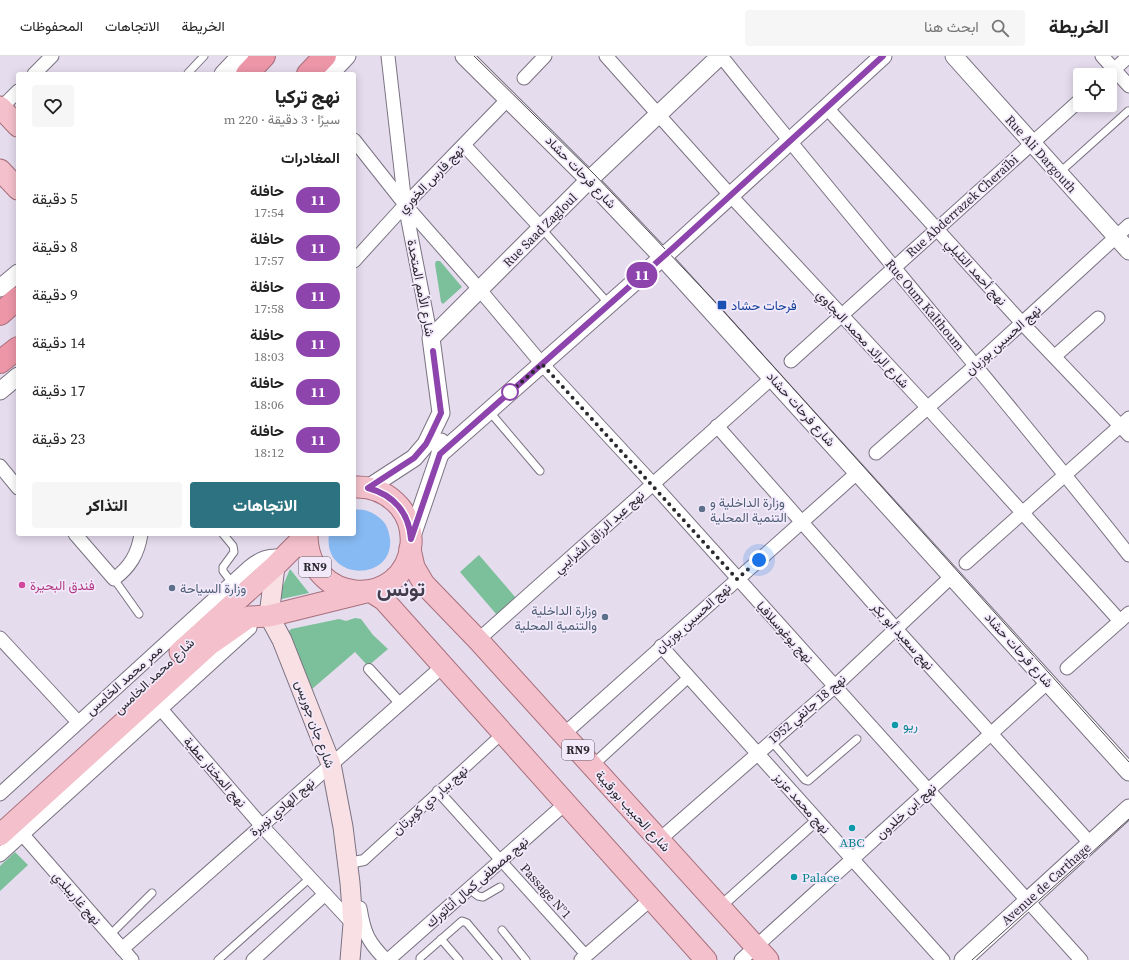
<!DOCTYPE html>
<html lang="ar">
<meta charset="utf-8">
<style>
body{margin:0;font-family:"Source Serif 4",Vazirmatn,serif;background:#f6f6f6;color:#222;direction:rtl;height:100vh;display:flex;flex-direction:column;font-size:15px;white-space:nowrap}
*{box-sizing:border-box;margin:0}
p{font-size:13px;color:#767676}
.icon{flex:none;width:22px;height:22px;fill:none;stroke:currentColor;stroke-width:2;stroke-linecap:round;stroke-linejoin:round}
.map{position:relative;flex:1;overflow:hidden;direction:ltr}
.drawer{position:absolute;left:16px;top:16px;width:340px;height:464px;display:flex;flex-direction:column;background:#fff;border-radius:4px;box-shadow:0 2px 10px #0003;direction:rtl}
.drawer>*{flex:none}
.badge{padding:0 8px;border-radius:13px;font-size:14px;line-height:26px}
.controls{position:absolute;left:1073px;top:12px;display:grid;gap:8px}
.controls a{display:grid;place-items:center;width:44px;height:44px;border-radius:4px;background:#fff;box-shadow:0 2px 10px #0003;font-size:20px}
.you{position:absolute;width:20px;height:20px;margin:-10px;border:3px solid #fff;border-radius:50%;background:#1a73e8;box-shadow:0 0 0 6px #1a73e833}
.map>.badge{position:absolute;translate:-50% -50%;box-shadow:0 0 0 2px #fff}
h2{padding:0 16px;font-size:15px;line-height:36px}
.round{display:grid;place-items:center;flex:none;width:42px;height:42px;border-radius:4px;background:#f6f6f6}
.summary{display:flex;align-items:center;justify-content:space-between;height:68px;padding:0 16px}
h1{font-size:19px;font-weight:800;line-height:30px}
.button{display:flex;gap:8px;margin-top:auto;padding:8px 16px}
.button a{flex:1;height:46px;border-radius:4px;background:#2c7280;color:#fff;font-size:16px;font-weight:800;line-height:46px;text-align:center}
.button a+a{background:#f6f6f6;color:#222}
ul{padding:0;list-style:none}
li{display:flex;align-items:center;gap:12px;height:48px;padding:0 16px}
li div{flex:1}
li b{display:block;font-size:15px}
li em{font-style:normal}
li .badge{min-width:44px;font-weight:700;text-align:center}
header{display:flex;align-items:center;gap:24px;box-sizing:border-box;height:56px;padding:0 20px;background:#fff;border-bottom:1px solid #e0e0e0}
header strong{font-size:19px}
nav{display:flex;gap:22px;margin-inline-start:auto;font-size:14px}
.search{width:280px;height:36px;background:#f6f6f6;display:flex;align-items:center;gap:10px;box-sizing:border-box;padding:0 14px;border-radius:4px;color:#767676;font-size:15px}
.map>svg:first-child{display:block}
.green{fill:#7bc09a}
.water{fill:#87b9f2}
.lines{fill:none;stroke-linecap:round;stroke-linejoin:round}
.service-casing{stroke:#7a7282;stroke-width:9}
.pedestrian-casing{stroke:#7a7282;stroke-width:12}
.minor-casing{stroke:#7a7282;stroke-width:15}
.tertiary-casing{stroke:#7a7282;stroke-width:19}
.secondary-casing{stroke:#7a7282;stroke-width:21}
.primary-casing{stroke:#a8707d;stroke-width:23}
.motorway-casing{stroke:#a8707d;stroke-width:24}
.service{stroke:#fff;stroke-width:7}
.pedestrian{stroke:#fff;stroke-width:10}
.minor{stroke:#fff;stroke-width:13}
.tertiary{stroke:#fff;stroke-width:17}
.secondary{stroke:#f9e0e5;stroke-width:19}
.primary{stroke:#f4c0cb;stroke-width:21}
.motorway{stroke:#ec96a8;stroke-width:22}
.tram{stroke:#4f4a53;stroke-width:1}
.line-casing{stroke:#fff;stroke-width:9}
.line{stroke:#8e44ad;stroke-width:6}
.walk{stroke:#2b282e;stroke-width:4;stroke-dasharray:0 7.2}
.transit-dot{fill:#1a4fb4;stroke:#f2e9fb;stroke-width:1.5}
.stop-dot{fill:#fff;stroke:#8e44ad;stroke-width:2}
.service-dot{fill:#5c6f8a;stroke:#f2e9fb;stroke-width:1.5}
.hotel-dot{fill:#d1479c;stroke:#f2e9fb;stroke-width:1.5}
.culture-dot{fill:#0f9aa8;stroke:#f2e9fb;stroke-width:1.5}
.labels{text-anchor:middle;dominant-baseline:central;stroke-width:3.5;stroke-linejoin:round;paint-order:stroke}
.shield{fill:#f2e9fb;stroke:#67626c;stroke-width:1}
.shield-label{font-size:12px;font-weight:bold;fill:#2b282e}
.street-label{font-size:13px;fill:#2b282e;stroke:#f2e9fb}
.transit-label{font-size:13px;fill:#164399;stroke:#f2e9fb;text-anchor:start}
.service-label{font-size:13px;fill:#4e5e75;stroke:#f2e9fb;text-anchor:start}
.hotel-label{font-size:13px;fill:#b23c85;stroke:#f2e9fb;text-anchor:start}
.culture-label{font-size:13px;fill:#0d838f;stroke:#f2e9fb;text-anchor:start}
.town-label{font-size:21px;font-weight:bold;fill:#433c4b;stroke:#f2e9fb}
</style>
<header>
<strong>الخريطة</strong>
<div class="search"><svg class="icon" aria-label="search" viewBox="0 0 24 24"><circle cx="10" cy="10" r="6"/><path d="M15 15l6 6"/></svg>ابحث هنا</div>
<nav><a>الخريطة</a><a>الاتجاهات</a><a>المحفوظات</a></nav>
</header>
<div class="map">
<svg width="1129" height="904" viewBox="0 0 1129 904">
<rect width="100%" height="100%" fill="#e5dcee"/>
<g class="green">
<path d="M436 205H440L462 231 443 248 441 246 435 208Z"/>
<path d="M479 499 516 542 497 559 460 516Z"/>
<path d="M290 513 309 537 277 544Z"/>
<path d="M355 562 361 563 373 579 388 593 368 610 355 596 312 633 287 577 291 573 339 563 346 565Z"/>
<path d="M15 796 28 809 0 835V810Z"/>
</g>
<path class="water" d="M354 454C365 452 374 457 382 464 387 469 389 476 390 483 394 526 322 526 329 478H354Z"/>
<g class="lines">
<g class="service-casing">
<g id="service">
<path d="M188 17 204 0"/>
<path d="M1059 117 1128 55"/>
<path d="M542 173 609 248"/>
<path d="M489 355 540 415"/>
<path d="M223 478 233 490 234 496 223 511V515L232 527"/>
<path d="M114 523 139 558"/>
<path d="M771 685 805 724 808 725 857 683"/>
<path d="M469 833 478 840 483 841 500 831"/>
<path d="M502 874 526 904"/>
<path d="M110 879 152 837"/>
<path d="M441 883 459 904"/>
<path d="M218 904 310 822"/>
<path d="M420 904V902L462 865 467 867 498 904"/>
</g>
</g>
<g class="pedestrian-casing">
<g id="pedestrian">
<path d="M369 613 400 647"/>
<path d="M592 710 689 621"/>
<path d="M438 735 586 899"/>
<path d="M354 806 364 804 503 677"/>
<path d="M720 851 817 764"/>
</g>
</g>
<g class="minor-casing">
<g id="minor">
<path d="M388 0 405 149 431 282"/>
<path d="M606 0 731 140 928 352 1120 565"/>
<path d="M721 0C855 168 996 330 1129 499"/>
<path d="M1102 0 1129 30"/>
<path d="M34 18 52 0"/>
<path d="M1108 19 1129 0"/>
<path d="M524 22 545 0"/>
<path d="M826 51 1022 267 1129 379"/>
<path d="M1 52 18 35"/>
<path d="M354 84 407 151 480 234 542 308 653 428 1081 904"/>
<path d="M464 89 542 173"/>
<path d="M354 205 405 149 509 42"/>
<path d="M1055 300 1098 262"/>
<path d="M791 305 1080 44"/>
<path d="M717 370 896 573 1091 788"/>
<path d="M876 397 975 310 1129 169"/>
<path d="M0 410 18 432"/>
<path d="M75 478 114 523C130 511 138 498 141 478"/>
<path d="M966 507 1129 362"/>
<path d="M0 582 78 666"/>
<path d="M478 584 773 321"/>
<path d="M661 590 943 904"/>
<path d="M1067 612 1129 557"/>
<path d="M160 652 261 769 353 868"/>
<path d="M564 678 858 416"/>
<path d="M0 738 249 511C260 502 270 498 284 501"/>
<path d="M23 779 132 904"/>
<path d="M659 784 834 631 952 520"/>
<path d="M0 799 250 572"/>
<path d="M360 852C364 877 368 886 386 904"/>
<path d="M122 893 443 610"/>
<path d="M253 904 325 838"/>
<path d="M388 904 566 747"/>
<path d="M581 904 651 843"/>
<path d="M741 904 1048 626"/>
</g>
</g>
<g class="tertiary-casing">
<g id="tertiary">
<path d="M464 0 589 124 662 201 1129 716"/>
<path d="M954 0 1129 195"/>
<path d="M223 18 240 0"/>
<path d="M330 18 347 0"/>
<path d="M0 232 18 217"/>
<path d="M0 335 18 320"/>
<path d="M440 398 673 192 883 0"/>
<path d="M368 432 414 402 426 388 441 357 431 282 589 124 720 0"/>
<path d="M411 483 440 398 441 386"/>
<path d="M963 904 1129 752"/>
</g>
</g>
<g class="secondary-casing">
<path id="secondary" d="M275 510 269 560 282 584 331 708 343 771 350 827 353 868 350 904"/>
</g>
<g class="primary-casing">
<g id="primary">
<path d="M0 51 18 70"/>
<path d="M0 114 18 133"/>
<path d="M307 478C307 551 405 554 411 488 412 475 408 461 400 451 388 437 372 430 354 431"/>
<path d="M410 493 414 511 424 528 478 584 768 904"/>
<path d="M180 596 275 510 307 478"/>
<path d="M0 779 209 589 249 561 269 560 370 535 384 544 706 904"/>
</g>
</g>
<g class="motorway-casing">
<g id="motorway">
<path d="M247 18 264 0"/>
<path d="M308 18 325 0"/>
<path d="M0 258 18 242"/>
<path d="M0 306 18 292"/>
</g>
</g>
<use href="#service" class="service"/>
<use href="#pedestrian" class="pedestrian"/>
<use href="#minor" class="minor"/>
<use href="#tertiary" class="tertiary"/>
<use href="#secondary" class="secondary"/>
<use href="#primary" class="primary"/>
<use href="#motorway" class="motorway"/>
<g class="tram">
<path d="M474 0 595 119 720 251 1129 706"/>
<path d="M972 904 1129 763"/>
</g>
</g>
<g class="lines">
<g class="line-casing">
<path id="line" d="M433 295 441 357 431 378 426 388 414 402 368 432C394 439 409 457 411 483L440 398 673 192 883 0"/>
</g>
<use href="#line" class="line"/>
<path class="walk" d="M510 336 508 338 542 308 737 523 759 504"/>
</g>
<rect class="transit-dot" x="717" y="244" width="10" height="10" rx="2"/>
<circle class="stop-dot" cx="510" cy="336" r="8"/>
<g class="service-dot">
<circle cx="702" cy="453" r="4"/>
<circle cx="172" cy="532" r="4"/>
<circle cx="605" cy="561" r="4"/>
</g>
<circle class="hotel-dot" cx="22" cy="529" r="4"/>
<g class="culture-dot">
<circle cx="895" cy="669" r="4"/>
<circle cx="852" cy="772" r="4"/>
<circle cx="794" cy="821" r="4"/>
</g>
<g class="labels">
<g class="shield">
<rect x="299" y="501" width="32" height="20" rx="3"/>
<rect x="562" y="684" width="32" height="20" rx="3"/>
</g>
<g class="shield-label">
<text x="315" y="511">RN9</text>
<text x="578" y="694">RN9</text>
</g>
<g class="street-label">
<text transform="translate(1041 98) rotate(48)">Rue Ali Dargouth</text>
<text transform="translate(581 116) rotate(46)">شارع فرحات حشاد</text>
<text transform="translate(431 123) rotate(-46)">نهج فارس الخوري</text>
<text transform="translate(962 150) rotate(-42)">Rue Abderrazek Cheraïbi</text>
<text transform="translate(540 174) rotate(-45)">Rue Saad Zagloul</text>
<text transform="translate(976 216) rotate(48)">نهج أحمد التليلي</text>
<text transform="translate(421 232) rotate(79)">شارع الأمم المتحدة</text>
<text transform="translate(925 249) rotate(50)">Rue Oum Kalthoum</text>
<text transform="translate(863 283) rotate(47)">شارع الرائد محمد البجاوي</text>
<text transform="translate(1003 284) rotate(-42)">نهج الحسين بوزيان</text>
<text transform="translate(801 353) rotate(48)">شارع فرحات حشاد</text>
<text transform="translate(599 476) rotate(-42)">نهج عبد الرزاق الشرايبي</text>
<text transform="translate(693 562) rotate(-42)">نهج الحسين بوزيان</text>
<text transform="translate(785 576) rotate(48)">نهج يوغوسلافيا</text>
<text transform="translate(903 580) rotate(48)">نهج سعيد أبو بكر</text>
<text transform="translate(1019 594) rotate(48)">شارع فرحات حشاد</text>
<text transform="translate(154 620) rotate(-43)">شارع محمد الخامس</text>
<text transform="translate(124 624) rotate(-42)">ممر محمد الخامس</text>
<text transform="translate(807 653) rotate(-41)">نهج 18 جانفي 1952</text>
<text transform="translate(315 668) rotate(70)">شارع جان جوريس</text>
<text transform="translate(215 716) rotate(49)">نهج المختار عطية</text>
<text transform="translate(430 744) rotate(-42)">نهج بيار دي كوبرتان</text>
<text transform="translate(802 747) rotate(48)">نهج محمد عزيز</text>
<text transform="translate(282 751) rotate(-41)">نهج الهادي نويرة</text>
<text transform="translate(633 755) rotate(48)">شارع الحبيب بورقيبة</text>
<text transform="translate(906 755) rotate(-42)">نهج ابن خلدون</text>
<text transform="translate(477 826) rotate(-41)">نهج مصطفى كمال أتاتورك</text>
<text transform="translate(1046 828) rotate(-42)">Avenue de Carthage</text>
<text transform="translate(546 835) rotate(48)">Passage N°1</text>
<text transform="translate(77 842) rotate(49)">نهج غاريبلدي</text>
</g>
<g class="transit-label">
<text x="731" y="249">فرحات حشاد</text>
</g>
<g class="service-label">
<text x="710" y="446">وزارة الداخلية و<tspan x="710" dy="15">التنمية المحلية</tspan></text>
<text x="180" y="532">وزارة السياحة</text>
<text x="597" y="554" text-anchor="end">وزارة الداخلية<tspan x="597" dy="15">والتنمية المحلية</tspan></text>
</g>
<g class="hotel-label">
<text x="30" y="529">فندق البحيرة</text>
</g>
<g class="culture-label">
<text x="903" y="669">ريو</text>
<text x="852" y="786" text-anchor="middle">ABC</text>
<text x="802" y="821">Palace</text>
</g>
<g class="town-label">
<text x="401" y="532">تونس</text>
</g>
</g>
</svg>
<div class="controls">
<a><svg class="icon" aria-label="locate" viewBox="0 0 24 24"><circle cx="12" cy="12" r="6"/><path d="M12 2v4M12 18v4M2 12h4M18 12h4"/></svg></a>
</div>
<div class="you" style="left:759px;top:504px"></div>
<b class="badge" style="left:642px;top:219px;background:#8e44ad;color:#fff">11</b>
<section class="drawer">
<div class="summary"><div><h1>نهج تركيا</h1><p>سيرًا · 3 دقيقة · 220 m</p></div><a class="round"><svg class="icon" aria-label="heart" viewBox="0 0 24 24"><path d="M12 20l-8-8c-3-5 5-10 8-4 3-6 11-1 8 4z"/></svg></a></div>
<h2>المغادرات</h2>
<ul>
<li><span class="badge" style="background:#8e44ad;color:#fff">11</span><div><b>حافلة</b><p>17:54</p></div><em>5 دقيقة</em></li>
<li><span class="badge" style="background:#8e44ad;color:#fff">11</span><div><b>حافلة</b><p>17:57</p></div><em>8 دقيقة</em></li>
<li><span class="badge" style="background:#8e44ad;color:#fff">11</span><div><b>حافلة</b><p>17:58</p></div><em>9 دقيقة</em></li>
<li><span class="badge" style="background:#8e44ad;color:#fff">11</span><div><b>حافلة</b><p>18:03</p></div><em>14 دقيقة</em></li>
<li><span class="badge" style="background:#8e44ad;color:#fff">11</span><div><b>حافلة</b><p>18:06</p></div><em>17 دقيقة</em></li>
<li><span class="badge" style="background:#8e44ad;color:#fff">11</span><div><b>حافلة</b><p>18:12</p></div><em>23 دقيقة</em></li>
</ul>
<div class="button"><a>الاتجاهات</a><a>التذاكر</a></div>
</section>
</div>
